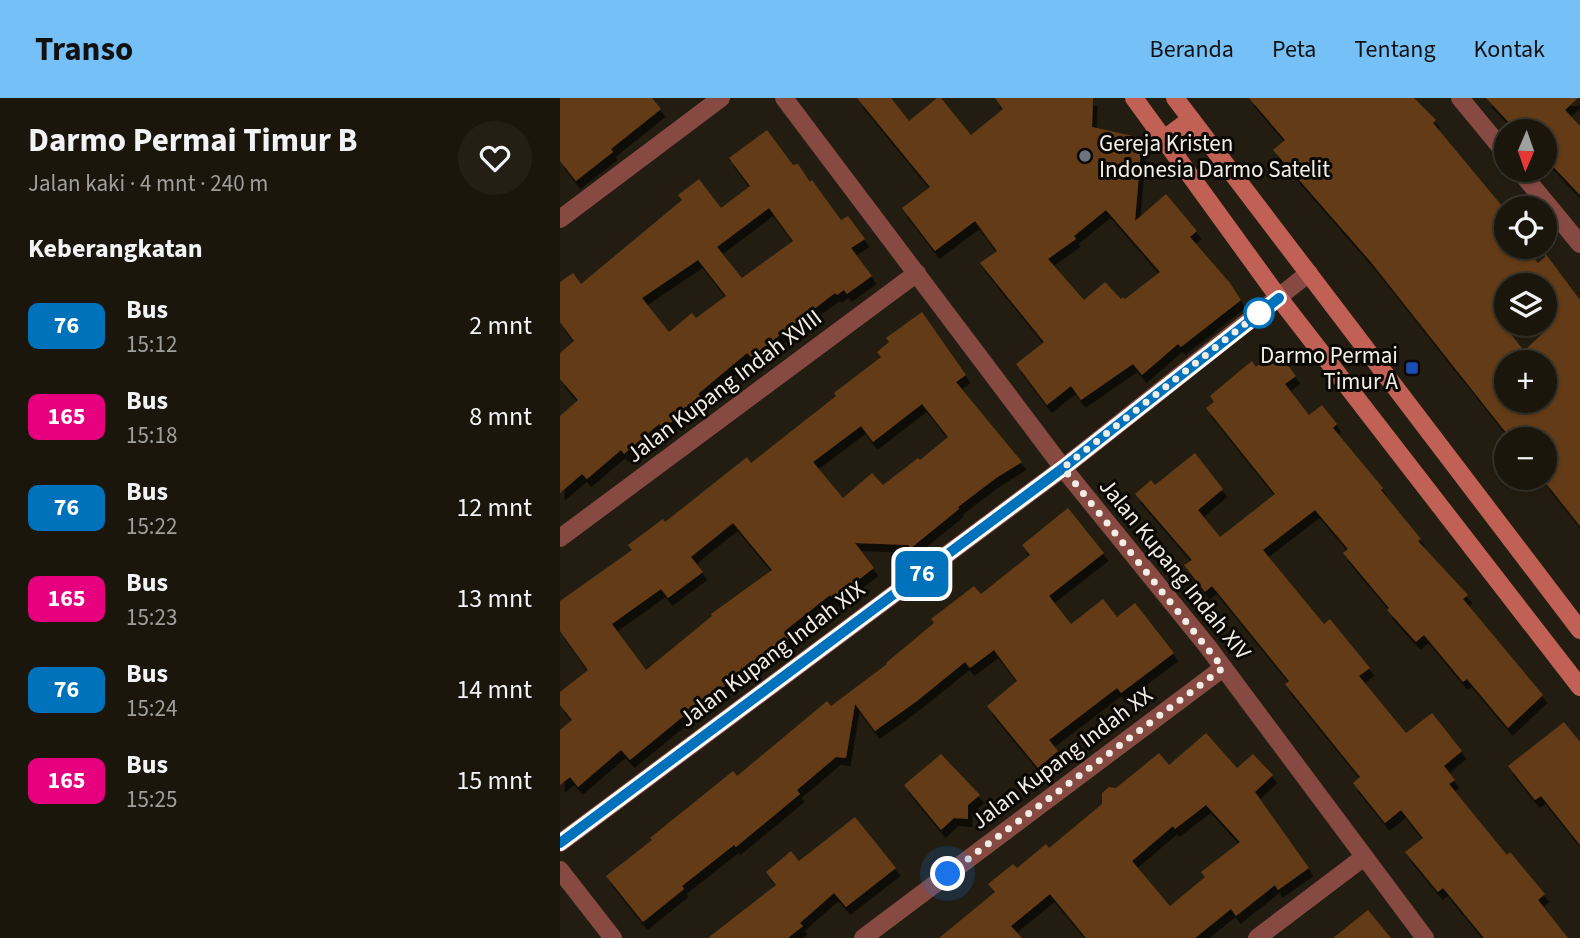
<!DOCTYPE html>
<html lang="id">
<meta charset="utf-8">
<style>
body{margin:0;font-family:"Source Sans 3",sans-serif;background:#231f15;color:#f1f3f6;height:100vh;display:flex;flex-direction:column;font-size:26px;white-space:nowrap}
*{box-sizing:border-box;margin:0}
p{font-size:23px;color:#9f9f9d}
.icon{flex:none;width:38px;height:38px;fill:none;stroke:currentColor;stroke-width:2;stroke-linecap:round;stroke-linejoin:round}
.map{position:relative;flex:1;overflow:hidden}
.sheet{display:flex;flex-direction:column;background:#1a160c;width:560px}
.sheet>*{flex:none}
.badge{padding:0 14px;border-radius:10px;font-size:24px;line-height:46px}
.needle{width:46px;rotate:182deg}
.tools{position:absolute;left:934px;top:21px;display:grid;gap:14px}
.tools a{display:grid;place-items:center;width:63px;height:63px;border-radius:50%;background:#1a160c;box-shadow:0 2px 5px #0004,0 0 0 2px #38352d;font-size:35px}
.you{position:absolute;width:35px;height:35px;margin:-18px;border:5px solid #fff;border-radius:50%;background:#1a73e8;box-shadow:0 0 0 10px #1a73e833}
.map>.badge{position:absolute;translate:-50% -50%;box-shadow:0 0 0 4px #fff}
h2{padding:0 28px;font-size:26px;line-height:63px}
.round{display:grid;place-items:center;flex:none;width:74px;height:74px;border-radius:37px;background:#231f15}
.headline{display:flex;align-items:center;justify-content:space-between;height:119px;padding:0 28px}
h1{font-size:33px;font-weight:700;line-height:52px}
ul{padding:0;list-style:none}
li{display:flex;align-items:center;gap:21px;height:91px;padding:0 28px}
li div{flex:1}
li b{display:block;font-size:26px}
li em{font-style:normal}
li .badge{min-width:77px;font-weight:700;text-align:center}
header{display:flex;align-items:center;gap:42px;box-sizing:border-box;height:98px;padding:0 35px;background:#75c0f6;color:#111}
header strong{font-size:33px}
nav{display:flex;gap:38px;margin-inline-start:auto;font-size:24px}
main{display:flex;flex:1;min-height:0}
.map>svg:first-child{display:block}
.building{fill:#633b17;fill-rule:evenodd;filter:url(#shadow)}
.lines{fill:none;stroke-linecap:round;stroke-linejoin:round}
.street{stroke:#864a42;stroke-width:18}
.secondary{stroke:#c16155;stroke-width:18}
.line-casing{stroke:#fff;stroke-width:16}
.line{stroke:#0072bc;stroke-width:10}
.walk{stroke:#f2eee5;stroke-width:7;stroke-dasharray:0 12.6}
.worship-dot{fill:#6b7280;stroke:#0a0804;stroke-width:2.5}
.stop-dot{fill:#fff;stroke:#0072bc;stroke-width:3.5}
.transit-dot{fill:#1a4fb4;stroke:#0a0804;stroke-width:2.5}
.labels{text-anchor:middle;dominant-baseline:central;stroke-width:6;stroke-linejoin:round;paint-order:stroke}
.poi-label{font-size:23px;fill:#f2eee5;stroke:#0a0804;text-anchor:start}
.street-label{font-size:23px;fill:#f2eee5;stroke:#0a0804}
</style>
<header>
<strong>Transo</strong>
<nav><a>Beranda</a><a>Peta</a><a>Tentang</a><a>Kontak</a></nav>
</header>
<main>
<section class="sheet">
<div class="headline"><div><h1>Darmo Permai Timur B</h1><p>Jalan kaki · 4 mnt · 240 m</p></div><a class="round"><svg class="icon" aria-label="heart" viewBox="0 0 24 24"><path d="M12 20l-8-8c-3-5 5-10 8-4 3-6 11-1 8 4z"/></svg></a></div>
<h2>Keberangkatan</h2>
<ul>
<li><span class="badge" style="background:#0072bc;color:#fff">76</span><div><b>Bus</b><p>15:12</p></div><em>2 mnt</em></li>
<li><span class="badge" style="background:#e6007e;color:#fff">165</span><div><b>Bus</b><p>15:18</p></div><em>8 mnt</em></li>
<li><span class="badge" style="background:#0072bc;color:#fff">76</span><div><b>Bus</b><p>15:22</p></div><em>12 mnt</em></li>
<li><span class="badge" style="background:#e6007e;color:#fff">165</span><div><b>Bus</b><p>15:23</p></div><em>13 mnt</em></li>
<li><span class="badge" style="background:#0072bc;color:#fff">76</span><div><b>Bus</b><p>15:24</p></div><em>14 mnt</em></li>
<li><span class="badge" style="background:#e6007e;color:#fff">165</span><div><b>Bus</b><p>15:25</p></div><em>15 mnt</em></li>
</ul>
</section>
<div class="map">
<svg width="1020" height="840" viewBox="0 0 1020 840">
<defs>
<filter id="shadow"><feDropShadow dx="4.5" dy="8" stdDeviation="0" flood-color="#0009"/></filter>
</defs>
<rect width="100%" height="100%" fill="#221d10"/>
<g class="building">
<path d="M0 0H92L101 11 51 51 53 54 16 83 0 63Z"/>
<path d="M297 0H331L349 23 377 0H381L411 37 443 11 435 0H533L532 29 582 40 575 123 606 96 637 133 630 139 670 185 681 202 621 249 618 246 582 277 573 266 521 302 511 288 487 307 456 266 484 244 420 165 437 153 415 123 375 153 342 110 370 89ZM546 112 600 174 565 201 563 199 561 201 545 184 524 202 488 161 516 141 514 138Z"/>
<path d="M689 0H854L876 22 873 25 947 114V149H964L978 165 985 159V155L1020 202V428L985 384V341H951L810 163 713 52 725 42ZM947 187H985V233L964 253 947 231ZM947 264H985V303H947Z"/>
<path d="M926 0H1018L1005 12 1020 28V97L985 60V33H957Z"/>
<path d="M207 32 233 67 238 66 250 84 252 82 281 122 288 118 305 141 291 150 312 178 287 196 284 192 277 197 275 195 191 259 187 255 138 296 141 299 103 331 99 326 64 356 61 352 27 381 22 376 0 395V318L18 302 0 281V255L14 243 0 224V184L13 175 21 186 122 102 118 97 139 81 161 110 190 88 169 60ZM209 110 233 143 182 180 157 149ZM138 162 166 198 136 220 132 215 109 234 82 200Z"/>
<path d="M362 214 406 277 396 284 462 364 436 380 398 409 399 411 351 450 348 447 295 445 314 470 273 501 270 497 226 532 231 539 189 568 144 605 142 603 70 662 61 652 18 689 10 679 0 687V632L12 622 0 607V594L28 572 0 533V503L72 452 68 447 103 421 105 424 187 359 191 365 276 298 274 295 321 259 317 254 329 244 326 240ZM362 306 388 339 360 362 358 360 323 387 312 375 283 400 253 364 301 328 313 344ZM173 425 212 472 151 516 152 518 86 572 52 526 101 491 108 500 143 474 131 459Z"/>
<path d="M717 253 736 278 725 286 749 317 762 307 777 326 773 330 823 390 821 392 861 441 858 443 908 497 903 501 983 597 948 630 907 581 903 584 864 537 856 544 827 512 829 510 783 455 788 451 755 412 703 452 764 526 770 521 810 570 799 578 846 635 872 615 902 653 884 668 895 682 889 686 947 757 950 754 985 796 978 802 1008 840H924L883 790 878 794 845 754 863 740 841 712 825 725 793 685 800 679 725 586 729 583 652 488 645 494 624 467 632 462 575 396 591 382 595 387 635 355 663 391 638 412 660 439 715 396 646 310 654 304 650 298 676 276 692 263 696 269Z"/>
<path d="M508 410 544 455 489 498 511 526 543 501 557 519 575 505 614 555 561 595 557 590 489 642 498 653 478 670 427 608 457 583 434 552 410 570 405 564 357 603 315 633 295 606 286 660 276 659 237 692 240 696 176 749 174 747 122 788 124 791 83 824 46 778 92 742 90 740 173 673 177 678 267 603 271 608 327 566 326 565 374 525 371 521 414 488 421 496 470 457 462 447Z"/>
<path d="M1004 624 1020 644V747L981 698 975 702 948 668Z"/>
<path d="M646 635 677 670 693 656 713 677 695 694 749 770 718 792 715 787 676 818 671 811 635 840H526L490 796 451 828 462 840H379L435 794 428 786 453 766 457 770 486 746 489 750 542 706V695L549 689 556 690 599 655 609 667ZM646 707 680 744 641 774 645 779 610 808 572 763 613 728 615 731Z"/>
<path d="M381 656 420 697 408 707V721L394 720 381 732 344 687Z"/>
<path d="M295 719 336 770 286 809 274 795 240 825 243 828 228 840H148L216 787 206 774 231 753 239 763Z"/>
<path d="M808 812 831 840H773Z"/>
</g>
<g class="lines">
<g class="street">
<path d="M224 0 503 370 648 549 865 840"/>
<path d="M900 0 947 57"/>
<path d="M959 72 1020 146"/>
<path d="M0 121 161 0"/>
<path d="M0 440 357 175"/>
<path d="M0 745 503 370 749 175"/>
<path d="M0 772 53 840"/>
<path d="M303 840 663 570"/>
<path d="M697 840 804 759"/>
</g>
<g class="secondary">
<path d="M574 0 719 200 1020 589"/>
<path d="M615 0 1020 532"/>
<path d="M604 41 631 21"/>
</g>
</g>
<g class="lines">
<g class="line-casing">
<path id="line" d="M0 745 503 370 719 200"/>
</g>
<use href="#line" class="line"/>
<path class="walk" d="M388 776 663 570 503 370 699 215"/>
</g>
<circle class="worship-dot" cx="525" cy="58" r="7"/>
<circle class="stop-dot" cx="699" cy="215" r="14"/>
<rect class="transit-dot" x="845" y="263" width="14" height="14" rx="3.5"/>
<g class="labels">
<g class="poi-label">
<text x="539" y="45">Gereja Kristen<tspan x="539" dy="26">Indonesia Darmo Satelit</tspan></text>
<text x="838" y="257" text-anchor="end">Darmo Permai<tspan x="838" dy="26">Timur A</tspan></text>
</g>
<g class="street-label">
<text transform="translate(164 288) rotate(-37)">Jalan Kupang Indah XVIII</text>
<text transform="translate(615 471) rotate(51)">Jalan Kupang Indah XIV</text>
<text transform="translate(212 556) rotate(-37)">Jalan Kupang Indah XIX</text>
<text transform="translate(502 660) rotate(-37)">Jalan Kupang Indah XX</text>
</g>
</g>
</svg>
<div class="tools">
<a><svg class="needle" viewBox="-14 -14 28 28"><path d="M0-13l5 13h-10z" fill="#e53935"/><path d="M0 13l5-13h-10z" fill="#9f9f9d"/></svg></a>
<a><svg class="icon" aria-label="locate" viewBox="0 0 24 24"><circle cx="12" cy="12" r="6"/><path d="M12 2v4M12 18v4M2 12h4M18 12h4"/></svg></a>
<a><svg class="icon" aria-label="layers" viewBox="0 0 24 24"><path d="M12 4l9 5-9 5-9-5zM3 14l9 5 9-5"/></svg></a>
<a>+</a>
<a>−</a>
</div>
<div class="you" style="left:388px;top:776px"></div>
<b class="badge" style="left:362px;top:476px;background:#0072bc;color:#fff">76</b>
</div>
</main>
